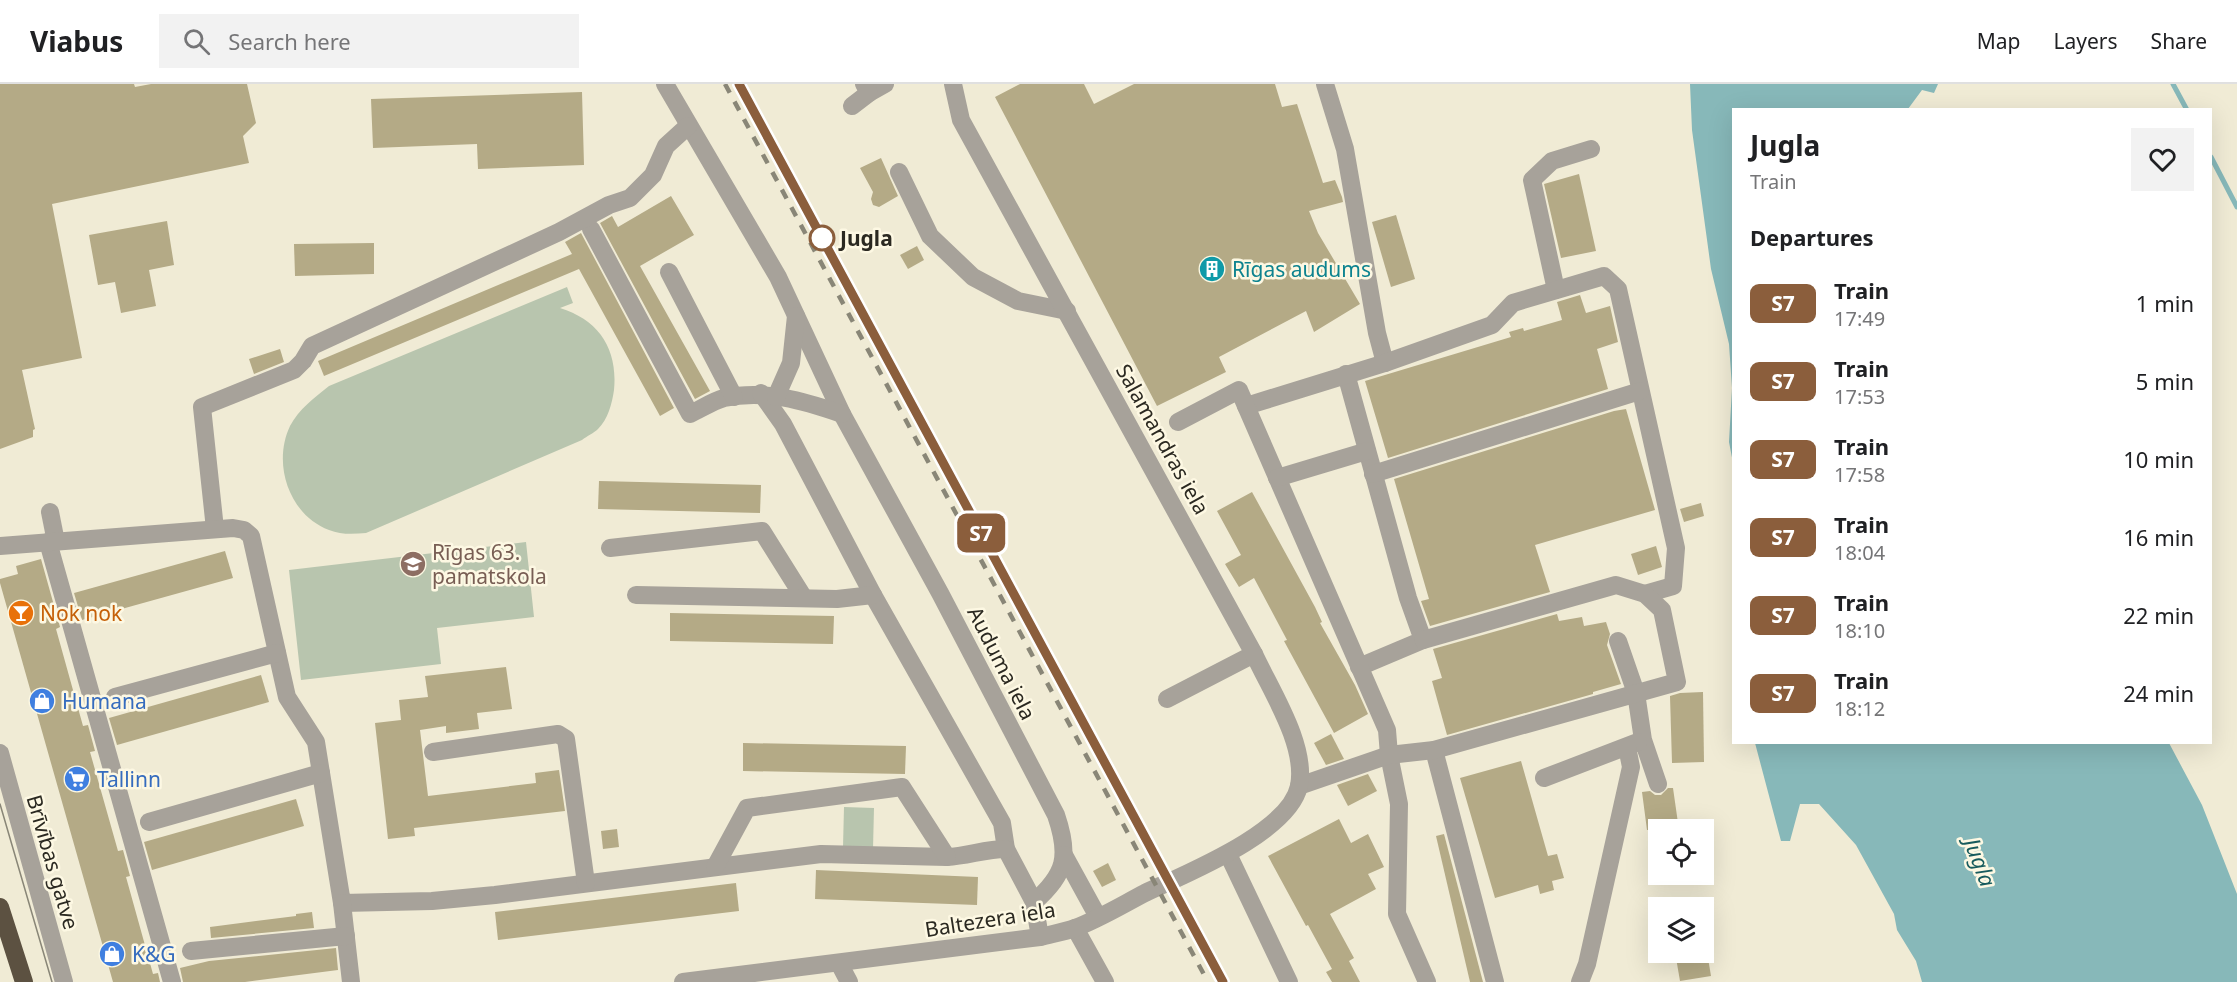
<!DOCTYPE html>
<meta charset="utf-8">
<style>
body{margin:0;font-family:"Noto Sans",sans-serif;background:#f2f2f2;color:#202124;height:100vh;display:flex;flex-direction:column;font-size:22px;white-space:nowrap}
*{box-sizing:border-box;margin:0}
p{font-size:20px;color:#757577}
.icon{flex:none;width:33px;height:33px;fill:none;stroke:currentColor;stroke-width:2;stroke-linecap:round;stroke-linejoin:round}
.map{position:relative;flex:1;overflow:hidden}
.sheet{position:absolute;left:1732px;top:24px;width:480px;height:636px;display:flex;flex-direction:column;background:#fff;border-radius:0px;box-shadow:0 6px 24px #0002}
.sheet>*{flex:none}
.badge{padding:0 12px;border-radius:9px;font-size:21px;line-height:39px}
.fabs{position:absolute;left:1648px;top:735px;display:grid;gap:12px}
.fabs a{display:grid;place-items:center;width:66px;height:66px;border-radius:0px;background:#fff;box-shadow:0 6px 24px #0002;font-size:30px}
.map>.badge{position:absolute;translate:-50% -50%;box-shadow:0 0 0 3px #fff}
h2{padding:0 18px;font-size:22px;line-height:54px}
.round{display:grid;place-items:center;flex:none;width:63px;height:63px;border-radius:0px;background:#f2f2f2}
.overview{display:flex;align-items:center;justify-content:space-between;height:102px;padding:0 18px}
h1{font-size:28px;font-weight:700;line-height:45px}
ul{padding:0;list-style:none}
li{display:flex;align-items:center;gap:18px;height:78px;padding:0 18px}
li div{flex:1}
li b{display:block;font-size:22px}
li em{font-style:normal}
li .badge{min-width:66px;font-weight:700;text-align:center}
header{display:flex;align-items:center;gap:36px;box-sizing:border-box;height:84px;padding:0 30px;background:#fff;border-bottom:2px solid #e0e0e0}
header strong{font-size:28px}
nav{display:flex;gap:33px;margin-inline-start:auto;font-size:21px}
.search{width:420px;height:54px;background:#f2f2f2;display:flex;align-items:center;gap:15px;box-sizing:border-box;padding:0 21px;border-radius:0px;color:#757577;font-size:22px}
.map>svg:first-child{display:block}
.green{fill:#b8c5ae}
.water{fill:#87b8b9}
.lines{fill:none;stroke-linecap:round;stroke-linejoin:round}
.stream{stroke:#87b8b9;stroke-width:5}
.building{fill:#b4aa86}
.minor{stroke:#a7a29a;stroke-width:18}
.highway{stroke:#5c5141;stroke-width:18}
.tram{stroke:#898677;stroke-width:1.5}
.rail{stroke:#898677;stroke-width:4.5;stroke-dasharray:10 10;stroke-linecap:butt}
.line-casing{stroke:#fff;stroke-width:14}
.line{stroke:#8b5e3c;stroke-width:9}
.stop-dot{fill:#fff;stroke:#8b5e3c;stroke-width:3}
.labels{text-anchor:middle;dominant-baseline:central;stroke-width:5;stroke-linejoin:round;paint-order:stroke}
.stop-label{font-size:21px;font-weight:bold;fill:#2b2921;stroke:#fdf8e3;text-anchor:start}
.culture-label{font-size:21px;fill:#0d838f;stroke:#fdf8e3;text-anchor:start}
.street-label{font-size:21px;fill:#2b2921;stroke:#fdf8e3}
.education-label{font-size:21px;fill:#785e54;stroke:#fdf8e3;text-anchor:start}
.food-label{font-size:21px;fill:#c56008;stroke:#fdf8e3;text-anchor:start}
.shop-label{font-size:21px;fill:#366cbe;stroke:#fdf8e3;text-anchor:start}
.water-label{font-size:22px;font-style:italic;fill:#175b5d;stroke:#fdf8e3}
</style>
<header>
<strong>Viabus</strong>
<div class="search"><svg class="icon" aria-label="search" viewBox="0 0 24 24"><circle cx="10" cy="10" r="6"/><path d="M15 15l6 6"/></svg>Search here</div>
<nav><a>Map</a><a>Layers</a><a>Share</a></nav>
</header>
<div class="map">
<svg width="2237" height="898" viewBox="0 0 2237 898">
<rect width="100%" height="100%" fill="#f0ebd5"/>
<g class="green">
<path d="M567 203 573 219 560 224C599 236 618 265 614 306 612 320 608 335 598 345 594 349 587 352 582 356L366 449C354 450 341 451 329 446 289 431 272 380 290 342 299 325 314 314 329 302Z"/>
<path d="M526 458 534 533 437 544 441 580 301 596 289 486Z"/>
<path d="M844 723 874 724 873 765 843 763Z"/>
</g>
<g class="water">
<path d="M1690 0H1938L1934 9 1922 6 1908 25 1734 26V384L1729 358 1732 304 1729 260 1711 185 1692 46Z"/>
<path d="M1755 659H2169L2202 721 2237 810V898H1922L1916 877 1897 846 1894 830 1856 761 1819 720H1800L1790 757H1781Z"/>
</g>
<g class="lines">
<g class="stream">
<path d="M2173 0 2187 26"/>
<path d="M2211 73 2237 123"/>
</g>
</g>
<g class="building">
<path d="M0 0H134L135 3 151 0H247L256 39 243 52 249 79 52 120 82 274 22 286 35 345 33 346V353L0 365Z"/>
<path d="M1020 0H1084L1094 20 1134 0H1275L1282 23 1297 20 1323 99 1335 96 1342 113 1343 118 1309 127 1318 149 1360 220 1314 248 1306 227 1219 273 1226 288 1157 322 995 13Z"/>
<path d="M582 8 584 81 478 85 477 60 373 64 371 15Z"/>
<path d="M881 74 898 112 879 123 873 121 871 115 873 108 860 84Z"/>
<path d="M1579 90 1596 167 1561 174 1544 100Z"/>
<path d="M671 112 694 151 640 182 710 307 695 315 600 139 612 132 618 143Z"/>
<path d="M1396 131 1415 195 1391 203 1372 138Z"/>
<path d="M167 137 174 181 149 186 156 222 121 229 115 198 98 201 89 151Z"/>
<path d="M581 149 674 324 660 332 579 185 324 292 318 277 572 170 565 158Z"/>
<path d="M374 159V190L295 192 294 160Z"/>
<path d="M917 162 924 176 908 185 900 171Z"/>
<path d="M1580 211 1586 229 1610 222 1618 258 1597 265 1608 305 1388 374 1365 297 1511 253 1509 248 1523 244 1524 247 1562 236 1557 218Z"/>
<path d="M280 265 284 278 254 290 249 275Z"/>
<path d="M1626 325 1655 426 1535 461 1550 508 1430 542 1421 517 1429 515 1394 395 1614 327Z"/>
<path d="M599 397 761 401 760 429 598 425Z"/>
<path d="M1252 408 1315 523 1322 538 1320 539 1355 601 1368 630 1334 649 1284 557 1287 556 1254 494 1239 503 1225 480 1241 471 1217 427Z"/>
<path d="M1701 419 1704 432 1684 438 1680 425Z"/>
<path d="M1656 462 1662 483 1638 491 1631 470Z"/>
<path d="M225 467 233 494 82 536 74 509Z"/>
<path d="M41 475 60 543 56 545 83 642 88 641 95 667 90 668 118 767 123 766 130 792 126 793 153 890 158 889 160 898H113L0 499V495L18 490 16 482Z"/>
<path d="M670 529 834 532 833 560 670 557Z"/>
<path d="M1557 530 1559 537 1582 533 1584 542 1606 538 1610 550 1607 561 1621 600 1593 608V610L1447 651 1432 597 1442 594 1433 565Z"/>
<path d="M506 583 512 625 477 629 479 645 446 649V642L420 646 428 712 536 699 535 689 559 686 565 727 414 744 415 752 388 755 375 639 401 636 399 616 428 613 425 592Z"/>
<path d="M261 591 269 618 117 661 109 634Z"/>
<path d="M1703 608 1704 678 1672 679 1670 612 1680 609Z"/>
<path d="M1331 650 1344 675 1326 681 1314 659Z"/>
<path d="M743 659 906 662 905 690 743 687Z"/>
<path d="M1521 677 1548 772 1557 770 1564 794 1552 797 1554 806 1540 810 1538 801 1495 814 1460 694Z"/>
<path d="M1368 690 1377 707 1348 722 1337 701Z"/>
<path d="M1668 704H1673L1679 746H1647L1642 708 1650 707 1655 711H1661Z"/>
<path d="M296 715 304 742 152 786 144 758Z"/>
<path d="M1339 735 1351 759 1368 750 1384 783 1368 790 1376 805 1330 830 1354 874 1349 877 1360 898H1332L1326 888 1332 885 1308 841 1306 842 1268 772Z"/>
<path d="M617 745 619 763 603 765 601 747Z"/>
<path d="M1444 750 1483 898H1470L1436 752Z"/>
<path d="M1108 779 1116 796 1102 803 1093 787Z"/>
<path d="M816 786 978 793 977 821 815 815Z"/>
<path d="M736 799 739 827 498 856 495 828Z"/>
<path d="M312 828 314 844 211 854 210 843 296 832V830Z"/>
<path d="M336 864 338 886 245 898H183L180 884 209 877Z"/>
<path d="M1675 868H1707L1711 892 1680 897Z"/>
</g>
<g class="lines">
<g class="minor">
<path d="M665 0 778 193 842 330 940 509 1056 731C1070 772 1066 790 1034 818L1040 853"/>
<path d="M864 0 869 9 885 0"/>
<path d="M1325 0 1345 65 1377 249 1385 279"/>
<path d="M852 22 869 9"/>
<path d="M899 88 930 152 973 193 1018 217 1067 227"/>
<path d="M591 145 690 330C701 325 713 317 724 314 765 305 804 317 842 330"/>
<path d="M669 188 734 313"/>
<path d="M1556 206 1532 96 1552 77 1591 65"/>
<path d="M1346 290 1408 514 1423 556 1359 583"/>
<path d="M761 309 783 340 873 511 1002 739 1006 765 1034 818"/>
<path d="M776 313 791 279 796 232"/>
<path d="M1246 322 1385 279 1492 241 1513 219 1604 192 1618 205 1676 464 1673 502 1645 510"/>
<path d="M1178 338 1239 306 1387 646 1389 671 1399 720 1397 830 1427 898"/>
<path d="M1373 390 1640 307"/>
<path d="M1277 394 1367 367"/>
<path d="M50 428 56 458"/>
<path d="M215 445 202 323 294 286 303 277 312 262 559 148 609 121 630 114 653 91 666 62 688 42"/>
<path d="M48 458 172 898"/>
<path d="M0 462 233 444 244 446 251 452 287 613 316 658 342 819 432 817 495 811 821 770 947 773C968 772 985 765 1006 765"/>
<path d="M610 464 762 447 804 514"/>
<path d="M636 511 837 515 873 511"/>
<path d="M1618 557 1636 609 1643 656 1658 700"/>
<path d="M115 613 277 569"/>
<path d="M1167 615 1254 570"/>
<path d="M1434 666 1495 898"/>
<path d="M433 668 558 650 566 655 586 799"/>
<path d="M0 669 64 898"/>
<path d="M1544 694 1638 658"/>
<path d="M1299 702 1389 671 1434 666 1677 598 1662 526 1645 510 1616 501 1423 556"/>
<path d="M149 738 321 689"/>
<path d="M1228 770 1289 898"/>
<path d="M1064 771 1098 833"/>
<path d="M715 783 747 724 902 703 947 773"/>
<path d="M342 819 351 898"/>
<path d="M1075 844 1105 898"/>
<path d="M191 867 346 852"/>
<path d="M839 879 849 898"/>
<path d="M683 898 1040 853C1051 850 1064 848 1075 844 1099 835 1122 821 1145 809 1185 790 1289 749 1299 702 1307 661 1271 607 1254 570L961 36 953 0"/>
<path d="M1580 898 1587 880 1631 683 1627 663"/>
</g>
<path class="highway" d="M0 823 24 898"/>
<path class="tram" d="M0 720 52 898"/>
<g class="rail">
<path d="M725 0 1208 898"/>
<path d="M739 0 1223 898"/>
</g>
</g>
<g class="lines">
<g class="line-casing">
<path id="line" d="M739 0 1223 898"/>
</g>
<use href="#line" class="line"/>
</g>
<defs>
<g id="building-disc" transform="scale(1.35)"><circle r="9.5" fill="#0f9aa8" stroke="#fdf8e3"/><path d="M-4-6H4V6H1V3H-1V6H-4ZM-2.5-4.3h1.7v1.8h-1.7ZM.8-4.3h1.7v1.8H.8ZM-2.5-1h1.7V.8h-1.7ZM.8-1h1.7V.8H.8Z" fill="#fff"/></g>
<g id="school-disc" transform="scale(1.35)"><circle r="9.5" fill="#8d6e63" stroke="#fdf8e3"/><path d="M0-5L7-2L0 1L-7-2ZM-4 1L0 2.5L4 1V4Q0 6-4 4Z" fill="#fff"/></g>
<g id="bar-disc" transform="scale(1.35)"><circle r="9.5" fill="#e8710a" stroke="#fdf8e3"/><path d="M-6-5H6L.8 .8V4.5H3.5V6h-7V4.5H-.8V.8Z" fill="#fff"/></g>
<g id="shop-disc" transform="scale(1.35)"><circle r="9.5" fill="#3f7fe0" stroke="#fdf8e3"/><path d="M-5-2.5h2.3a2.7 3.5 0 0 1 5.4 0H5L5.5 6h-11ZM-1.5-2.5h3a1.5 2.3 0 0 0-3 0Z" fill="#fff"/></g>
<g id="supermarket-disc" transform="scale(1.35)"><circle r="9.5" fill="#3f7fe0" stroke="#fdf8e3"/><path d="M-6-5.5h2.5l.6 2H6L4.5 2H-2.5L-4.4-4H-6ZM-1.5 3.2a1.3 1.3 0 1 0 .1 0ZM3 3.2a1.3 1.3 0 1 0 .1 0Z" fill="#fff"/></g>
</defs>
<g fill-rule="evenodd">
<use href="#building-disc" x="1212" y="185"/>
<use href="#school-disc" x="413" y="480"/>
<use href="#bar-disc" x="21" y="529"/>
<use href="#shop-disc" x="42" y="617"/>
<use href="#supermarket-disc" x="77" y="695"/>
<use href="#shop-disc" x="112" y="870"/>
</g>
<circle class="stop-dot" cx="822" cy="154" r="12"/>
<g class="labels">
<g class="stop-label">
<text x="840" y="154">Jugla</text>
</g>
<g class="culture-label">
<text x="1232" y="185">Rīgas audums</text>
</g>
<g class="street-label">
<text transform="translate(1163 355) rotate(61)">Salamandras iela</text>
<text transform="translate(1002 579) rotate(63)">Auduma iela</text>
<text transform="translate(53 778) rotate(74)">Brīvības gatve</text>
<text transform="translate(990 835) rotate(-9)">Baltezera iela</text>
</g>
<g class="education-label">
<text x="432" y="468">Rīgas 63.<tspan x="432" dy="24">pamatskola</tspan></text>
</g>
<g class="food-label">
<text x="40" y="529">Nok nok</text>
</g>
<g class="shop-label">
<text x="62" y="617">Humana</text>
<text x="97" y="695">Tallinn</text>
<text x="132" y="870">K&amp;G</text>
</g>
<g class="water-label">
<text transform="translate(1981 778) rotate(69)">Jugla</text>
</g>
</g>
</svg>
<div class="fabs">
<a><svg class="icon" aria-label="locate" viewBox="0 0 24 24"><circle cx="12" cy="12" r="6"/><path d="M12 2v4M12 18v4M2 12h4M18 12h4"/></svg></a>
<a><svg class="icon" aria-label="layers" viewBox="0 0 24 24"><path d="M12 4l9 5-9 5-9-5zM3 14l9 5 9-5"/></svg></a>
</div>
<b class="badge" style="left:981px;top:449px;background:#8b5e3c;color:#fff">S7</b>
<section class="sheet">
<div class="overview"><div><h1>Jugla</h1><p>Train</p></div><a class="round"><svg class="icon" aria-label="heart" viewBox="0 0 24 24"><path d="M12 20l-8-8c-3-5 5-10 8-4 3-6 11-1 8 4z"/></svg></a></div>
<h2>Departures</h2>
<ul>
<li><span class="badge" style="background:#8b5e3c;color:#fff">S7</span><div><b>Train</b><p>17:49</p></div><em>1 min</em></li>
<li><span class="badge" style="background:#8b5e3c;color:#fff">S7</span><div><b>Train</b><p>17:53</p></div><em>5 min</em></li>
<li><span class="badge" style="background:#8b5e3c;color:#fff">S7</span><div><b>Train</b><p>17:58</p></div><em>10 min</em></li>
<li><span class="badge" style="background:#8b5e3c;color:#fff">S7</span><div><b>Train</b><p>18:04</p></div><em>16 min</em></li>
<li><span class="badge" style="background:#8b5e3c;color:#fff">S7</span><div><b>Train</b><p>18:10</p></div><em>22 min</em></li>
<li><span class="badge" style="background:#8b5e3c;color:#fff">S7</span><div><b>Train</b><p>18:12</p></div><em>24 min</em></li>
</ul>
</section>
</div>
